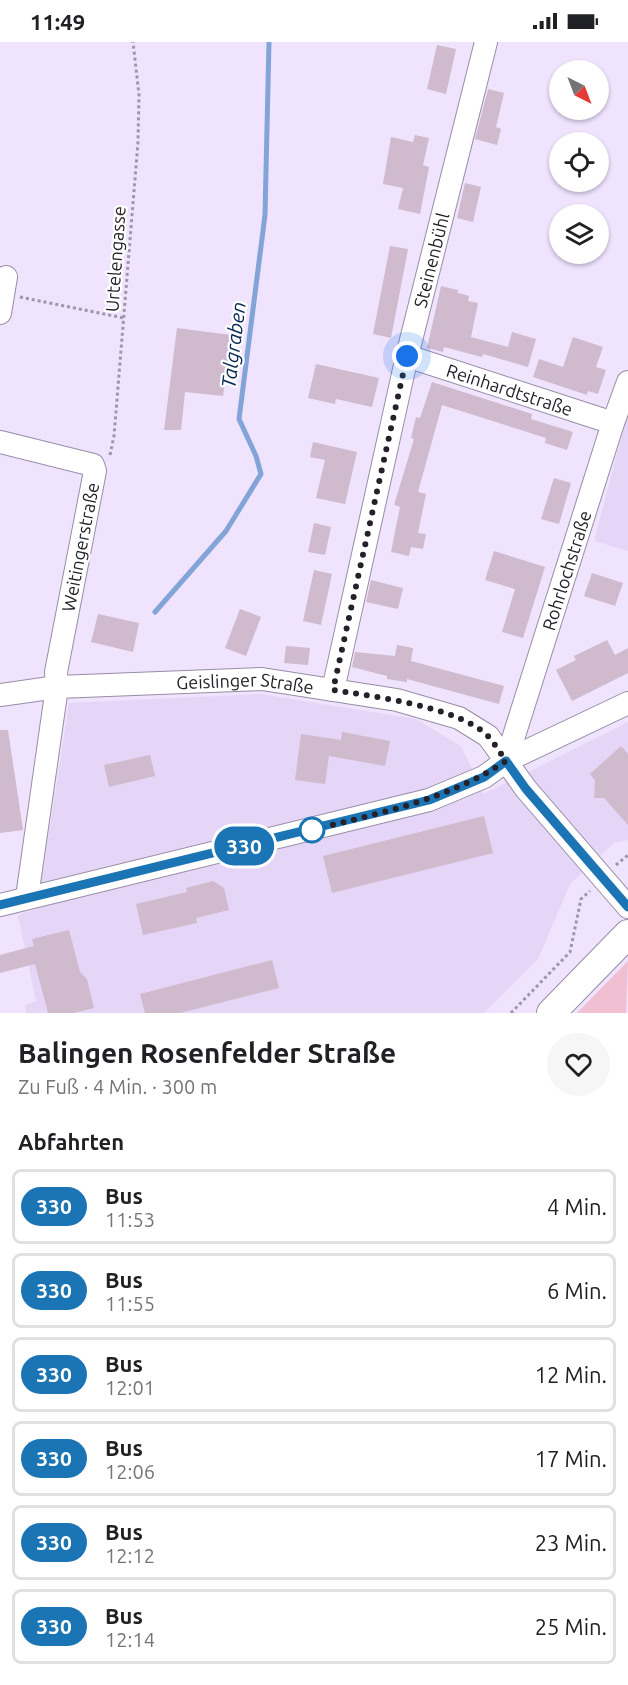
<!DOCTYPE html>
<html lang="de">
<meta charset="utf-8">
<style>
body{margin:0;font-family:Ubuntu,sans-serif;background:#f6f6f6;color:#202124;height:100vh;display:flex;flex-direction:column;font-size:22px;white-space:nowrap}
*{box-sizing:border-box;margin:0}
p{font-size:20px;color:#757577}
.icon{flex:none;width:33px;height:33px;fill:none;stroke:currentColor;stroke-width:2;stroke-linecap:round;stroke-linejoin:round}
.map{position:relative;height:971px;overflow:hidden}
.sheet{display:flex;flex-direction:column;background:#fff;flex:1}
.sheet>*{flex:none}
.badge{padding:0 12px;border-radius:20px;font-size:21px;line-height:39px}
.needle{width:39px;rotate:138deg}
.fabs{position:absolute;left:549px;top:18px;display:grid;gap:12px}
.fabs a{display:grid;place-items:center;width:60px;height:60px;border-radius:50%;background:#fff;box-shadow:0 2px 4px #0004;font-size:30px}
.you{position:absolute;width:30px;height:30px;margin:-15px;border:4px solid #fff;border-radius:50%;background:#1a73e8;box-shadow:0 0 0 9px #1a73e833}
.map>.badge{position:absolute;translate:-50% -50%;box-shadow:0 0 0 3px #fff}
h2{padding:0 18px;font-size:22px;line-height:54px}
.round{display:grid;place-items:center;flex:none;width:63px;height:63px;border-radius:32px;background:#f6f6f6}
.headline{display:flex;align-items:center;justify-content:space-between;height:102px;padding:0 18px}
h1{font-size:28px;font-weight:700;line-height:45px}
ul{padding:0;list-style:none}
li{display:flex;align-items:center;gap:18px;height:75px;margin:0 12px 9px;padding:0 6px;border:3px solid #e0e0e0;border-radius:9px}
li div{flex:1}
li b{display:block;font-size:22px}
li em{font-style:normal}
li .badge{min-width:66px;font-weight:700;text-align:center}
.status{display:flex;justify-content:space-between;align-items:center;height:42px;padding:0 30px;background:#fff;direction:ltr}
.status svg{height:16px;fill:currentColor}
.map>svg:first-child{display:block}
.built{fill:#e5d6f7}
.grass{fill:#f1bfd2}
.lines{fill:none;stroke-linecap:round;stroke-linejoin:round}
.stream{stroke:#82a4d6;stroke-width:5}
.building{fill:#d0bacd}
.minor-casing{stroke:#988da5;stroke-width:24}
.major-casing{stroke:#988da5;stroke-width:30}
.path{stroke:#9e96a9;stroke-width:3;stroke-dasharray:3 3;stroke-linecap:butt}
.minor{stroke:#fff;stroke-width:22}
.major{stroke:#fff;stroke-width:28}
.line-casing{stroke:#fff;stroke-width:14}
.line{stroke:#1b75b4;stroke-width:9}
.walk{stroke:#25212a;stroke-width:6;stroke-dasharray:0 10.8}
.stop-dot{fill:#fff;stroke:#1b75b4;stroke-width:3}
.labels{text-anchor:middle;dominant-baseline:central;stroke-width:4.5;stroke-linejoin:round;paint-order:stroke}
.street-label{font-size:18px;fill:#25212a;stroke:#fff}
.water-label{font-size:20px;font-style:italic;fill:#082956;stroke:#fff}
</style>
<div class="status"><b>11:49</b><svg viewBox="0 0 49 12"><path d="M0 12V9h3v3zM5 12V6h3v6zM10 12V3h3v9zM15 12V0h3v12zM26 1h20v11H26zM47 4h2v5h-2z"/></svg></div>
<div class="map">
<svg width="628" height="971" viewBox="0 0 628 971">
<rect width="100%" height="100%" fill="#efe3fe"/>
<g class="built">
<path d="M628 370V509L594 499Z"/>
<path d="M260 652 416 677 461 704 484 752 628 680V798L614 801 570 842 538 917 484 971H26L25 963 36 959 18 873 37 867 69 661Z"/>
</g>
<path class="grass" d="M628 919 626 971H577Z"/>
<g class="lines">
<path class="stream" d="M155 570 226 489 261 432 256 414 239 377 265 173 269 0"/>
</g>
<g class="building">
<path d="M437 3 456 7 446 52 427 47Z"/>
<path d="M488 47 504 51 496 85 501 87 497 103 475 97Z"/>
<path d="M415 93 429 96 423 123 429 125 420 172 398 167 403 146 383 142 391 95 413 100Z"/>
<path d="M465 141 481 145 473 180 457 176Z"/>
<path d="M390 204 408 207 391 296 373 292Z"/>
<path d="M441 244 458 248V251L469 254 468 259 478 261 471 295 508 305 512 290 536 297 528 325 483 312 482 315 444 305 443 310 427 306Z"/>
<path d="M177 286 231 293 223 354 185 350 181 388H164Z"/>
<path d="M573 295 603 305 596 325 606 328 598 352 588 349 587 353 533 335 539 317 563 325Z"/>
<path d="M316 322 379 336 372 365 336 357 335 362 308 356Z"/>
<path d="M432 340 532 372 531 377 573 390 567 408 545 401 546 396 442 363 418 450 426 452 418 491 426 492 423 507 411 505 409 514 391 510 400 465 394 463 414 397 411 396 416 375 420 376Z"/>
<path d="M313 400 357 410 345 462 316 456 325 418 310 415Z"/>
<path d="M554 436 571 441 559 482 541 477Z"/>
<path d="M314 481 331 485 325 513 308 510Z"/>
<path d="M494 509 545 525 523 596 502 590 515 547 485 538Z"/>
<path d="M314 528 332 532 321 583 303 579Z"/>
<path d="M592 531 623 541 615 564 584 554Z"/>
<path d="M371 538 403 546 398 567 366 560Z"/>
<path d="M240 567 261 575 246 614 225 606Z"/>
<path d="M98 572 139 581 133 610 91 600Z"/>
<path d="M607 598 615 613 628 606V631L572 659 556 628 576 618 574 614Z"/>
<path d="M397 603 413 606 411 619 504 644 499 662 407 637V640L387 637V634L352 625 355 610 395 614Z"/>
<path d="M286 604 310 606 308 623 284 621Z"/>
<path d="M0 688H8L23 788 0 791Z"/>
<path d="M342 690 390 699 385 724 329 714 325 742 295 738 301 692 341 698Z"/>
<path d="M621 704 628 712V783L604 756H594L595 738 590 732Z"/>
<path d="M150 713 155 734 109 745 104 723Z"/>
<path d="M484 774 493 811 332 851 323 814Z"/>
<path d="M213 839 224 846 229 868 196 876 197 881 143 893 136 862 187 850 186 846Z"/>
<path d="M69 888 80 930 87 937 94 966 74 971H48L35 922 0 931V913L34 904 32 897Z"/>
<path d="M272 918 279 946 180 971H145L140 952Z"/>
</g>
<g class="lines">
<g class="minor-casing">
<g id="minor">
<path d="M0 271 6 235"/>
<path id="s1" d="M407 314 613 381"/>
<path d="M0 400 93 423 95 429 56 630 57 645 27 855"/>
<path id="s2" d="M333 648 407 314 486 0"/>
<path id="s3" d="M0 653 57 645 262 637 397 658 459 676 488 694 526 747 628 865"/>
<path id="s4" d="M506 719 613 381 628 340"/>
<path d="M0 863 429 758 484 735 506 719 628 661"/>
</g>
</g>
<g class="major-casing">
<path id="major" d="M551 971 628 892"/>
</g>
<g class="path">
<path d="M20 255 124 276"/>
<path d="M110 413 114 394 138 100 139 53 133 0"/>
<path d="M616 823 628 813"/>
<path d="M511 971 570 910 581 857 590 849"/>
</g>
<use href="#minor" class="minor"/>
<use href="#major" class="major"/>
</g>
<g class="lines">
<g class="line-casing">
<path id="line" d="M0 863 429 758 484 735 506 719 526 747 628 865"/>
</g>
<use href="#line" class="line"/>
<path class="walk" d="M312 788C379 771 448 758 506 719 500 711 494 700 487 693 455 664 376 655 333 648L407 314"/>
</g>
<circle class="stop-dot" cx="312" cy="788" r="12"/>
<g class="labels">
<g class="street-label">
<text transform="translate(115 217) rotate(-86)">Urtelengasse</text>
<text stroke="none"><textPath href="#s2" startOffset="441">Steinenbühl</textPath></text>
<text stroke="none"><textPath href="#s1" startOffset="108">Reinhardtstraße</textPath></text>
<text transform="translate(80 505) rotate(-79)">Weitingerstraße</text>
<text stroke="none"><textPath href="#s4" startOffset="200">Rohrlochstraße</textPath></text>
<text stroke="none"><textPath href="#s3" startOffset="246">Geislinger Straße</textPath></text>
</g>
<g class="water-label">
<text transform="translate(233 303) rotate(-83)">Talgraben</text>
</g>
</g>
</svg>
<div class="fabs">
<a><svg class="needle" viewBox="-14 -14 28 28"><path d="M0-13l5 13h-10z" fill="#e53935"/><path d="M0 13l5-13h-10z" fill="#757577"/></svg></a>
<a><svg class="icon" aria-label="locate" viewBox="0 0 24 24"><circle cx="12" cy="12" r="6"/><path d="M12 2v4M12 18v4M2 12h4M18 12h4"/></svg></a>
<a><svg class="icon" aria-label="layers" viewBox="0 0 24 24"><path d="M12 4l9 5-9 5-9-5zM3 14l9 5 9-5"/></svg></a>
</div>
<div class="you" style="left:407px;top:314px"></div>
<b class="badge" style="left:244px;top:804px;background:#1b75b4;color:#fff">330</b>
</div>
<section class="sheet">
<div class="headline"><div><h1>Balingen Rosenfelder Straße</h1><p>Zu Fuß · 4 Min. · 300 m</p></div><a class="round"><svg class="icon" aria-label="heart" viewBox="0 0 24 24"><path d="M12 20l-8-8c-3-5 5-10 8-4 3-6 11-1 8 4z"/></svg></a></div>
<h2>Abfahrten</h2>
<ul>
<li><span class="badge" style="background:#1b75b4;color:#fff">330</span><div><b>Bus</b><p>11:53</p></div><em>4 Min.</em></li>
<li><span class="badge" style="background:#1b75b4;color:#fff">330</span><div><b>Bus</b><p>11:55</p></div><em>6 Min.</em></li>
<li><span class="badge" style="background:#1b75b4;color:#fff">330</span><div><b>Bus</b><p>12:01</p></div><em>12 Min.</em></li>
<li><span class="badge" style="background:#1b75b4;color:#fff">330</span><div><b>Bus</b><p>12:06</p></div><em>17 Min.</em></li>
<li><span class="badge" style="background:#1b75b4;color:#fff">330</span><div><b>Bus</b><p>12:12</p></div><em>23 Min.</em></li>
<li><span class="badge" style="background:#1b75b4;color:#fff">330</span><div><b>Bus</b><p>12:14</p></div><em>25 Min.</em></li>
</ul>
</section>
